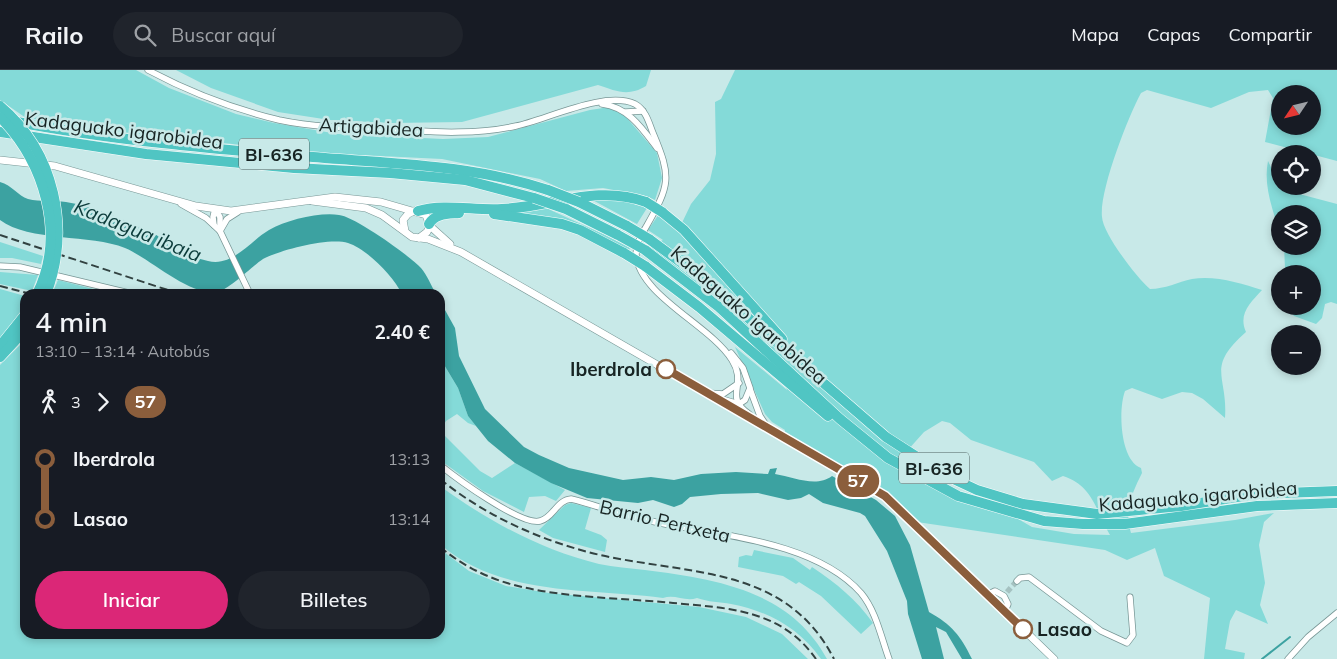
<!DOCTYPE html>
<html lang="es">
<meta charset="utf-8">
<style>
body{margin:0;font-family:Mulish,sans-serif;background:#20242c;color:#f1f3f6;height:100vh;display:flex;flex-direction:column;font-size:19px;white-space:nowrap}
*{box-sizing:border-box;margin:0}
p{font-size:16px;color:#9ea1a6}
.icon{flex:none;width:28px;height:28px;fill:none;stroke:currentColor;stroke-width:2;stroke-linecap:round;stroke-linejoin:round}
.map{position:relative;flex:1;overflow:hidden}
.details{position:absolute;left:20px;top:219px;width:425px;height:350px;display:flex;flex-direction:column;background:#171b24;border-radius:15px;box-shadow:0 2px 8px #0003}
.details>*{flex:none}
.badge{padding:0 10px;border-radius:16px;font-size:18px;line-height:32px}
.needle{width:32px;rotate:235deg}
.tools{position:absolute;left:1271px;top:15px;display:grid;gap:10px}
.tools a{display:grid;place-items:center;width:50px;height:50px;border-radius:50%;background:#171b24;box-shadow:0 2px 8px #0003;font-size:25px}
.map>.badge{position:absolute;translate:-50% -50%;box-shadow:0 0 0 2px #fff}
.legs{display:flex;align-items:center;gap:8px;height:55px;padding:0 15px;font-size:16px}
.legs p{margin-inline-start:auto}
.head{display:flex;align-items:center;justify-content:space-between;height:85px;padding:0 15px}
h1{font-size:28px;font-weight:600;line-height:38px}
.button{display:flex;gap:10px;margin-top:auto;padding:10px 15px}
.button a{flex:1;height:58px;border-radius:30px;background:#db2777;color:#fff;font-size:20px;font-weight:600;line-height:58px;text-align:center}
.button a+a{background:#20242c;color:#f1f3f6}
ul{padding:0 15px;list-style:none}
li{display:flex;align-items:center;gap:18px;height:60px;font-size:19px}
li i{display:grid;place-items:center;width:8px;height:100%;margin:0 6px;background:currentColor}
li i::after{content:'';width:12px;height:12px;margin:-6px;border:4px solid;border-radius:50%;background:#171b24}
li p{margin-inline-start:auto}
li:first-child i{background:linear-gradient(#0000 50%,currentColor 0)}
li:last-child i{background:linear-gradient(currentColor 50%,#0000 0)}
header{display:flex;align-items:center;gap:30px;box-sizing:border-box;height:70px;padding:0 25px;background:#171b24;border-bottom:1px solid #363941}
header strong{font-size:24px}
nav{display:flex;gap:28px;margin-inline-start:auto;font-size:18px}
.search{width:350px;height:45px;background:#20242c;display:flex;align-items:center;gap:12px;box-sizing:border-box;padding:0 18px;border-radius:28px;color:#9ea1a6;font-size:19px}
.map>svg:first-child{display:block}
.green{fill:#84dad8;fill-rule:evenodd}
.water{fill:#3ca2a1}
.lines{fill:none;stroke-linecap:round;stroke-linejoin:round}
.stream{stroke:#3ca2a1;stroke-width:2}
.minor-tunnel{stroke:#a5c2c1;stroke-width:5.5;stroke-dasharray:5.5 3;stroke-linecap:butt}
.minor-casing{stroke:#789796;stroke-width:7}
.tertiary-casing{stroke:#789796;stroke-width:8}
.motorway-casing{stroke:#fff;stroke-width:11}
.minor{stroke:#fff;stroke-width:5.5}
.tertiary{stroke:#fff;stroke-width:7}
.motorway{stroke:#50c5c3;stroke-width:10}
.rail{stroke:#324241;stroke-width:2;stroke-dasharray:8 4;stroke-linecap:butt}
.motorway-bridge-casing{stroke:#fff;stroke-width:11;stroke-linecap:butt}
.motorway-bridge{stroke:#50c5c3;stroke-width:10}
.line-1-casing{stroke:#fff;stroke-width:11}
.line-1{stroke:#8b5e3c;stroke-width:8}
.stop-1-dot{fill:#fff;stroke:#8b5e3c;stroke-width:2.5}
.labels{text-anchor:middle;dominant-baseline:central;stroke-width:5;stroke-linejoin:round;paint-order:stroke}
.shield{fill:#c8e9e8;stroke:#4c5f5e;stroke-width:1}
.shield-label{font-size:18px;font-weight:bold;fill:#172423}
.street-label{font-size:19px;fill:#172423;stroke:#c8e9e8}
.stop-label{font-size:19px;font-weight:bold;fill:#172423;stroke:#c8e9e8;text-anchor:end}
.water-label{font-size:20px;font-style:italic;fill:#0b3b3a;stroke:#c8e9e8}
</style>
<header>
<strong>Railo</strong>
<div class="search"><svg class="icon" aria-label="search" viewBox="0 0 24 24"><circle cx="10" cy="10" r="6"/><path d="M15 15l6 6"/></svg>Buscar aquí</div>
<nav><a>Mapa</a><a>Capas</a><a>Compartir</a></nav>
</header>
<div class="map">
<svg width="1337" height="589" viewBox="0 0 1337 589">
<rect width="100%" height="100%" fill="#c8e9e8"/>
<g class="green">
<path d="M0 0H136L169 18 236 44 274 53 338 64 443 69 488 67 590 40 610 37 626 47 657 83 662 108 655 130 646 126 603 118 566 121 540 109 442 89 319 83 138 64 29 50 0 30Z"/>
<path d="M176 0H651L646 16C628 27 616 21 598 15L462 52 391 53 330 50 278 42 211 18Z"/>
<path d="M735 0H1337V91L1265 72 1273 28 1268 20 1249 22 1211 38 1147 20 1141 23C1128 47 1099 121 1102 147 1103 164 1137 208 1150 219 1165 219 1178 212 1192 209 1214 205 1241 213 1262 220 1250 233 1238 244 1246 262 1205 298 1228 305 1225 348L1203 329 1192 323 1182 322 1162 329 1132 318 1125 321C1118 340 1120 390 1141 398L1142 403C1132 423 1124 441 1131 463L1235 450 1274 443 1264 452 1259 475 1265 513 1260 535 1268 554 1236 540 1230 551 1225 579 1245 583 1244 589H1204L1210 528 1164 506 1155 478 1127 490 1105 480 917 452 889 424 888 427 784 364 785 360 772 352 765 344 735 277 787 320 785 314 751 266 648 178 663 170 648 160 659 144 679 159 691 134 710 110 716 84 715 32 721 29ZM1280 24H1312V56H1280ZM942 351 950 353 971 370 1034 392 1052 411 1063 406C1094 416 1096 442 1110 465L1074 464 1032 457 985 430 956 420 898 391 924 362Z"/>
<path d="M1268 91 1280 116 1288 121 1337 134V234L1331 232 1325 234 1322 248 1316 254 1294 246 1287 237 1312 236V204H1282L1285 198 1284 176H1312V144H1280V164C1273 140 1263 116 1268 91Z"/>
<path d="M587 127C606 127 630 129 647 138L637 154Z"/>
<path d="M546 138 603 164 630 178 628 182 565 151 543 146 504 142Z"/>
<path d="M0 172 43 186 41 194 12 188H0Z"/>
<path d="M0 202 38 205 32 221 0 214Z"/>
<path d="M58 210 113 224H52Z"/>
<path d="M0 219 25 226C25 244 11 255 0 269Z"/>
<path d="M25 270V564H440V479L469 501 506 516 549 523 699 537 746 547 782 564 808 589H0V295Z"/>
<path d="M440 288 458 318 468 346 476 356 468 353 457 344 446 351 440 361 480 401 492 408 515 393 565 420 556 431 545 426 529 427 524 442 483 421 440 390Z"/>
<path d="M440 416C488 451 541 480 599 494 614 497 630 498 645 500 715 509 790 520 827 589H821C799 558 768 541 731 534 720 532 708 532 697 528 685 532 675 524 663 528 590 518 500 527 440 474Z"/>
<path d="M571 433 591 438 585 459 601 465 607 470 605 482 553 468 539 460 565 435Z"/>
<path d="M754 480 793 488 810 500 812 497C837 514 856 529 873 553L861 564 821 526 799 512 796 514 783 506 738 497 739 487 746 485 752 486Z"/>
</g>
<g class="water">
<path d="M0 112C12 115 18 126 28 129 40 132 54 130 66 132 94 136 126 151 151 162 160 166 165 173 172 178 181 185 197 188 208 191 233 197 250 171 269 160 287 150 319 142 339 145 354 146 410 186 421 198 427 205 431 215 436 224H402C393 206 367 179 348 173 329 167 280 180 263 189 251 197 229 220 217 222 189 226 151 189 125 178 91 164 29 172 0 150Z"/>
<path d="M440 231 455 258 459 286 485 339 524 377 539 385 569 398 623 410 651 407 674 410 701 404 736 402 768 404 770 399 777 398 775 404C794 407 816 418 832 406L876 430 895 446 910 475 929 542C952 555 960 565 972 589H962L946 562 936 557 944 589H922L908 544 907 531 887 481 865 446 860 443 823 433 809 424 801 428 788 430 758 423 721 424 690 427 682 434 674 437 653 430 638 433 587 428 551 413 515 393 488 371 468 346 458 318 440 288Z"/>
</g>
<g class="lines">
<path class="stream" d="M1262 589 1290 567"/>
<path class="minor-tunnel" d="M1007 522 1017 511"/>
<g class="minor-casing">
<g id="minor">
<path d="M148 0C189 22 234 39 279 50 316 58 356 58 393 59 415 60 437 63 459 62 478 62 498 60 516 56 546 50 605 20 635 34 646 40 649 53 653 63 672 108 670 115 646 157 640 166 636 174 636 185 640 226 710 255 732 290 748 315 723 326 749 344"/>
<path d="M602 34C628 37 642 58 657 78"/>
<path d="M626 42 643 41"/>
<path d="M181 134 206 148 220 161 250 224"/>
<path d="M215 139 220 147V158"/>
<path d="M214 155 213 147 215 139"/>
<path d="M220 161 227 149 238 142"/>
<path d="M0 196 20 197 133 224"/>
<path d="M750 319 760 346 768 358"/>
<path d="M707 323 723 324 739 313"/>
<path d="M725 330 739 334 745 330 750 318 743 298 731 283"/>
<path d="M440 395C456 408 521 456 540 451 553 448 557 430 571 429 593 434 614 443 637 448 705 465 811 467 861 523 876 541 881 567 889 589"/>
<path d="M1017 511 1020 508 1029 507 1101 561 1127 573 1133 565 1130 527"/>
<path d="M987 525 995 521 1004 526 1008 534 1005 541"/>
<path d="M1288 589 1308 567 1337 543"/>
</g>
</g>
<g class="tertiary-casing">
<g id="tertiary">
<path d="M0 90 55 96 196 136 231 141 335 127 381 132 426 145 430 156 427 162 419 168"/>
<path d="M312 131 366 138 382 145 412 167 428 169 461 182 875 420 885 426 1054 589"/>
<path d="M430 156 450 174"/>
<path d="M405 161 403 150 408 144 414 141"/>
</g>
</g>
<g class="motorway-casing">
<g id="motorway">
<path d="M12 51C111 70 212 79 313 87 394 94 469 94 548 120"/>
<path d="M0 62 146 84 294 98 390 103 465 110 534 128"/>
<path d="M579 132 627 156"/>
<path d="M566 139 618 165"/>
<path d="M418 141C446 133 474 141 502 139 552 137 597 114 646 132"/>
<path d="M662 142 684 160 782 269"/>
<path d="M494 144 562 154 580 160 624 183"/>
<path d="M429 154C435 143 449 144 459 143"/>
<path d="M649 169 702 208 886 367 945 405 977 420 1023 434 1097 444 1181 436 1256 424 1337 421"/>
<path d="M645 180 719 237 840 349 888 388 958 426 1044 451 1083 454H1125L1257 436 1337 433"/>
<path d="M645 196 699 237 828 346"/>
<path d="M0 276 25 245"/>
<path d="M0 287 25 260"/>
</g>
</g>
<use href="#minor" class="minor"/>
<use href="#tertiary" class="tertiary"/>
<use href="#motorway" class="motorway"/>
<g class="rail">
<path d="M0 165 180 224"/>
<path d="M0 216 31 224"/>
<path d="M440 409C483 444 535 468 588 482 679 506 784 491 834 589"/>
<path d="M440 477C463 496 489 509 518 516 566 528 623 528 673 533 727 538 781 539 816 589"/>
</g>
<g class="motorway-bridge-casing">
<g id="motorway-bridge">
<path d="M0 36C55 82 71 159 46 224"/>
<path d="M0 47C44 92 67 164 37 224"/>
<path d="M548 120 579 132"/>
<path d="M534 128 566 139"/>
<path d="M646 132 662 142"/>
<path d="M627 156 649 169"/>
<path d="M618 165 645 180"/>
<path d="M624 183 645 196"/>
</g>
</g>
<use href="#motorway-bridge" class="motorway-bridge"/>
</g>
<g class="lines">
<g class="line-1-casing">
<path id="line-1" d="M666 299 885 426 1023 559"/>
</g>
<use href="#line-1" class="line-1"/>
</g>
<g class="stop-1-dot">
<circle cx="666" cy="299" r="9"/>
<circle cx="1023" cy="559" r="9"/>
</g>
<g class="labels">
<g class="shield">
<rect x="239" y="68.5" width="70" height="31" rx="4"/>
<rect x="899" y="382.5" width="70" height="31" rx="4"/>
</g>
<g class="shield-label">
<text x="274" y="84">BI-636</text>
<text x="934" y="398">BI-636</text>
</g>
<g class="street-label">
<text transform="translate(371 57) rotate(3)">Artigabidea</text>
<text transform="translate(124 60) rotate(7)">Kadaguako igarobidea</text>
<text transform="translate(749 245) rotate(41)">Kadaguako igarobidea</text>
<text transform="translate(1198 426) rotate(-5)">Kadaguako igarobidea</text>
<text transform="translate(665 451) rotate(13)">Barrio Pertxeta</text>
</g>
<g class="stop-label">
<text x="652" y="299">Iberdrola</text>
<text x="1037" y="559" text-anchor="start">Lasao</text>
</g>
<g class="water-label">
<text transform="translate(138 160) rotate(22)">Kadagua ibaia</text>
</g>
</g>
</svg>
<div class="tools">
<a><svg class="needle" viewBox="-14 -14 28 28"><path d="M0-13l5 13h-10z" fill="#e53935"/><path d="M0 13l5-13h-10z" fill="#9ea1a6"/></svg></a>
<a><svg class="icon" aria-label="locate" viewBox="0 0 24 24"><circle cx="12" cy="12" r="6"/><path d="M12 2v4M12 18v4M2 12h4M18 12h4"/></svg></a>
<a><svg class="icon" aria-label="layers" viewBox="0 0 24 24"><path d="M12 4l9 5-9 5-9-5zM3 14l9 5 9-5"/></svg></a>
<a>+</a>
<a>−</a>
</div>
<b class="badge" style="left:858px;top:411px;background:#8b5e3c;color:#fff">57</b>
<section class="details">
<div class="head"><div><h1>4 min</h1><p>13:10 – 13:14 · Autobús</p></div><b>2.40 €</b></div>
<div class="legs"><svg class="icon" aria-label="walk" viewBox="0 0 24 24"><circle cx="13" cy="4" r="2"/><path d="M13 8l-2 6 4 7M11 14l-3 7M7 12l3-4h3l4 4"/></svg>3<svg class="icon" aria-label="forward" viewBox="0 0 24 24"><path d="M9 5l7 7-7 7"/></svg><b class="badge" style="background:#8b5e3c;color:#fff">57</b></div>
<ul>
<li><i style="color:#8b5e3c"></i><b>Iberdrola</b><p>13:13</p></li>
<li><i style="color:#8b5e3c"></i><b>Lasao</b><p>13:14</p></li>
</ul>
<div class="button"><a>Iniciar</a><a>Billetes</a></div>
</section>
</div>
